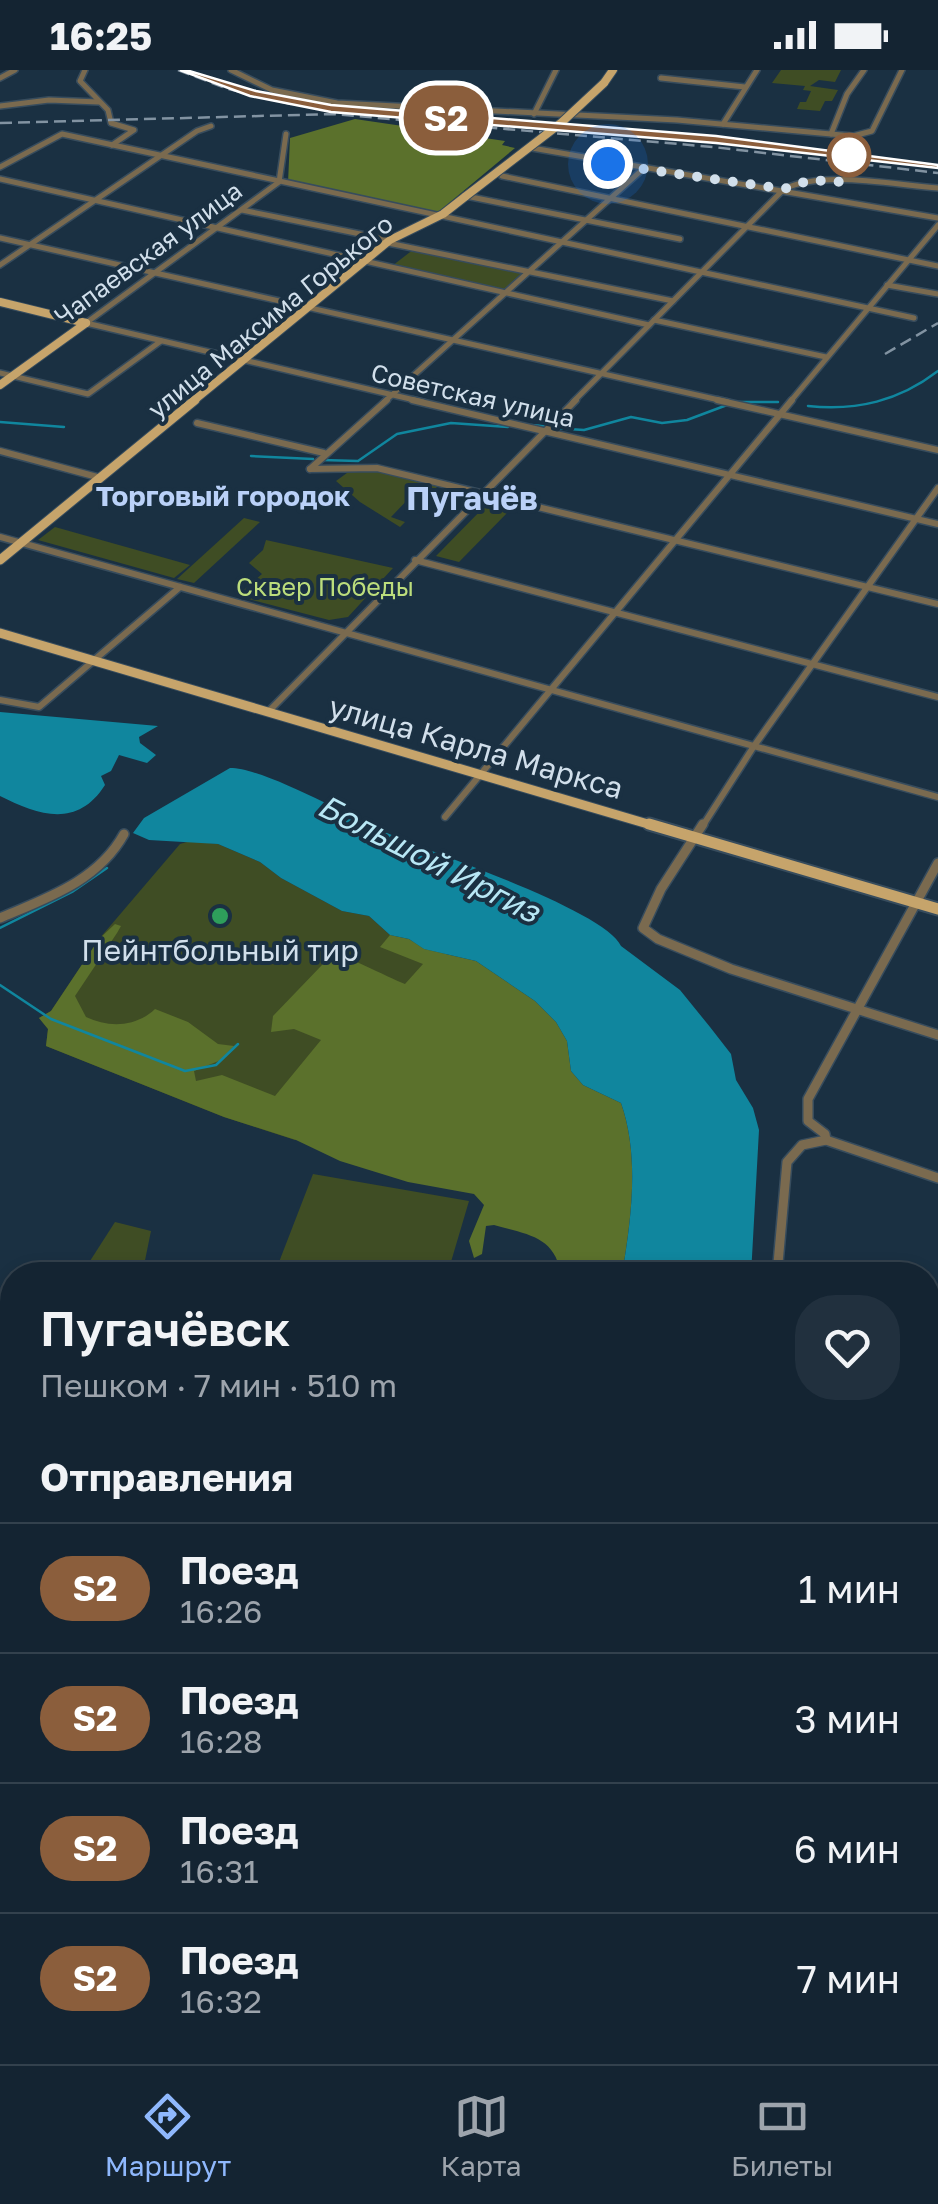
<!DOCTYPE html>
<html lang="ru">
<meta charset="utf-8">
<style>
body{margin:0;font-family:"Golos Text",sans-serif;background:#21303e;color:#f1f3f6;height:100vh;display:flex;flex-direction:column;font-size:38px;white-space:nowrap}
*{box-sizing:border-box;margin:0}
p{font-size:32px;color:#9da4ac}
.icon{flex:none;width:55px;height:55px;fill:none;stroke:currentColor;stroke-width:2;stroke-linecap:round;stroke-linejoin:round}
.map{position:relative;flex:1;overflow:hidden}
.side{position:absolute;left:0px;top:1192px;width:940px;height:802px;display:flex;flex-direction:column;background:#142432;border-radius:40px 40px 0 0;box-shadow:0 5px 15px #0003,0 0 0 2px #33414d}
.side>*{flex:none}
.badge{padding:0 20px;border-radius:32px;font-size:35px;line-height:65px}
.you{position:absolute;width:50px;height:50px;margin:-25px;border:8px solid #fff;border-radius:50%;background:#1a73e8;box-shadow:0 0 0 15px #1a73e833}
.map>.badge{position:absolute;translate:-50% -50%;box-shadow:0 0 0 5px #fff}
h2{padding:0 40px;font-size:38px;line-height:90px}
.round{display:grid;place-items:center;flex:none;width:105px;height:105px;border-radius:40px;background:#21303e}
.summary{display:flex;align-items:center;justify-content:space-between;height:170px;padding:0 40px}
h1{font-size:48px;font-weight:600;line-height:75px}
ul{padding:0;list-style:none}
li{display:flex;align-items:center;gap:30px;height:130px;padding:0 40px;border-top:2px solid #33414d}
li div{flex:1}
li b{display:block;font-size:38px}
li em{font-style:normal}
li .badge{min-width:110px;font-weight:700;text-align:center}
.status{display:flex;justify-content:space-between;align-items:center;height:70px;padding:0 50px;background:#142432;direction:ltr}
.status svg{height:28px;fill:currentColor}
.menu{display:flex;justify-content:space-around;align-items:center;height:140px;border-top:2px solid #33414d;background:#142432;font-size:28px;color:#9da4ac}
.menu a{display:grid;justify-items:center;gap:5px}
.menu .selected{color:#8fb8fd}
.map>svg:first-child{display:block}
.green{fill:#3f4d24}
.forest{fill:#5b712c}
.water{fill:#10869e}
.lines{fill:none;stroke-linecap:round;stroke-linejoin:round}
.stream{stroke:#10869e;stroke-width:2.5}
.minor-far3-casing{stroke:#374c5d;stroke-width:8}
.minor-far2-casing{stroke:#374c5d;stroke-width:9}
.minor-far1-casing{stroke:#374c5d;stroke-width:12}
.minor-casing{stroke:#374c5d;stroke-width:15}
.major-far2-casing{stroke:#374c5d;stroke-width:10}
.major-far1-casing{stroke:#374c5d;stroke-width:11}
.major-casing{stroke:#374c5d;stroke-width:15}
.minor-far3{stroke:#7a6a4f;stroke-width:5}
.minor-far2{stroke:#7a6a4f;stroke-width:6}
.minor-far1{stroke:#7a6a4f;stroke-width:9}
.minor{stroke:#7a6a4f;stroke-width:11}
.major-far2{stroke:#c6a46b;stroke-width:8}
.major-far1{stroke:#c6a46b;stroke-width:9}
.major{stroke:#c6a46b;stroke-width:11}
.rail{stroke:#8293a2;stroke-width:2.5;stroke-dasharray:12 6;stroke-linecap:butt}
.major-bridge-casing{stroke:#374c5d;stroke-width:10;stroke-linecap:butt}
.major-bridge{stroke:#c6a46b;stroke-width:8}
.line{fill:#8b5e3c;stroke:#fff;stroke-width:2.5}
.walk{stroke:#d1dfeb;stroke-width:10;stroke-dasharray:0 18}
.stop-dot{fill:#fff;stroke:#8b5e3c;stroke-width:5}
.leisure-dot{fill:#2e9e5b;stroke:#1a3042;stroke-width:4}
.labels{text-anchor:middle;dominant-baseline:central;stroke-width:8;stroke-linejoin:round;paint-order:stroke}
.far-street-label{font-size:25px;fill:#d1dfeb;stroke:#1a3042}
.far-park-label{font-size:25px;fill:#bcdd7c;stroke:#1a3042}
.far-neighbourhood-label{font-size:28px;font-weight:bold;fill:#bad1f8;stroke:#1a3042}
.street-label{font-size:30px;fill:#d1dfeb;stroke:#1a3042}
.poi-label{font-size:30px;fill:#d1dfeb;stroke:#1a3042}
.far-district-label{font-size:32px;font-weight:bold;fill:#bad1f8;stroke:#1a3042}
.water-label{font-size:32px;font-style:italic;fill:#b8e7f5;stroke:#1a3042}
</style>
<div class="status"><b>16:25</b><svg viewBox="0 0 49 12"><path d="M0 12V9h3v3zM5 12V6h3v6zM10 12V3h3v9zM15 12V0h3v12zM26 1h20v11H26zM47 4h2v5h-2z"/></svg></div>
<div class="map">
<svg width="938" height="1994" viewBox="0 0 938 1994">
<rect width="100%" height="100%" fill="#1a3042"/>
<g class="green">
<path d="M781 0H841L835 12 819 10 810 16 838 20 832 31H825L820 41 797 39 800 32H806L811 21 803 20 805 16 772 13Z"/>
<path d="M414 179 531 202 509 221 392 196Z"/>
<path d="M372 399 439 415 430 424 416 421 391 447 405 452 400 457 360 432 336 411 351 400Z"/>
<path d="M489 432 512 438 459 492 436 486Z"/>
<path d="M244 448 260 452 194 513 177 509Z"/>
<path d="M55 457 190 495 174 508 38 470Z"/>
<path d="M266 470 393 498 348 547 329 550 237 526 262 504 249 493 263 480Z"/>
<path d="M190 771 218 774 260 792 281 808 342 841 369 846 390 865 447 881 295 1070 224 1047 46 976 48 959 39 948 51 941 99 869 180 774Z"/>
<path d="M313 1104 469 1131 448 1202 464 1205H274Z"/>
<path d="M115 1152 151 1161 142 1205H81Z"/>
<path d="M12 1314V1606L0 1629V1334Z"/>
</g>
<g class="forest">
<path d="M355 49 505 71 502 75 515 78 437 143 288 113 290 68Z"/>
<path d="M115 854 121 856 117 863 75 926 86 947C109 958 136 957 155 939L188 952 218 974 234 976 221 990 194 1001 196 1011 222 1005 275 1026 321 970 294 959 271 962 273 946 322 895 325 882C339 881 387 907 405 914L423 894 380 877 390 865 409 869 424 879 476 891 535 931 556 952 567 971 571 1001 583 1015 621 1033C640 1087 631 1150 622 1205H561C555 1166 528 1165 494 1155L486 1156 482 1184 474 1188 469 1171 484 1135 474 1124 408 1112 340 1091 296 1070 224 1047 46 976 48 959 39 948 51 941 99 869Z"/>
</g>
<g class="water">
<path d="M0 642 158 656 139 667 140 673 156 685 147 693 119 685 111 701 101 706 105 715C77 759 38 745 0 726Z"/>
<path d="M230 698C265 698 350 747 387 763 429 782 605 840 621 876L680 920 710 957 731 984 736 1010 753 1038 759 1060 751 1205H622C631 1150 640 1087 621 1033L583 1015 571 1001 567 971 556 952 535 931 476 891 424 879 409 869 390 865 369 846 342 841 281 808 260 792 218 774 149 770 133 763 144 748Z"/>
<path d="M413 1983V1982L594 1983 588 1994H404Z"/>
</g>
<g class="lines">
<g class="stream">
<path d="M739 332H778"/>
<path d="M808 336C857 341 899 331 938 301"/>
<path d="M0 352 64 357"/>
<path d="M531 355 544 356"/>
<path d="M553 358 584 360 631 347 662 353 687 350 727 335"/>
<path d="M251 386 313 389"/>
<path d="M322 390 358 391 397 364 451 353 508 357"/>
<path d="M0 858 72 822 107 798"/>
<path d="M0 915 51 949 185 1001 216 995 238 974"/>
</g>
<g class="minor-far3-casing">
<g id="minor-far3">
<path d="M85 0 80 11 108 40 111 53 134 60 112 75"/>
<path d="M231 0 272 20 337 33 677 50 853 66 872 61 902 0"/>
<path d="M0 8 15 0"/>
<path d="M661 8 745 17"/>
<path d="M0 36 49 30 99 32"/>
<path d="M534 44 556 0"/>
<path d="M723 54 757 0"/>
<path d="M831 64 847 24 864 0"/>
<path d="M532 78 938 148"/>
<path d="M0 97 62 64 914 248"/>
<path d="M502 106 938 196"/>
<path d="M0 109 649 255"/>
<path d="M466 126 680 169"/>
<path d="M242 140 390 170"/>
<path d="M0 168 728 332"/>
<path d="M388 173 673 231"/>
<path d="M0 195 197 61 211 56"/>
<path d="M887 215 938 224"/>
<path d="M654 250 826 287"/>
<path d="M86 253 423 332"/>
<path d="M86 253 279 112 286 64"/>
<path d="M0 303 88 324 161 271"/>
<path d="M384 332 643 99"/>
<path d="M573 332 784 119C824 100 893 115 938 118"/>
<path d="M790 332 938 155"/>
</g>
</g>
<g class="minor-far2-casing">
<g id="minor-far2">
<path d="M412 330 938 454"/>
<path d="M717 330 938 380"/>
<path d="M197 353 324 383"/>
<path d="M0 381 101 408"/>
<path d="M310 399 377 398 938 534"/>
<path d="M310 399 387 330"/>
<path d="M0 467 938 727"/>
<path d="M415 490 938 627"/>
<path d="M0 630 39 637 180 517"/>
<path d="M268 642 576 330"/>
<path d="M445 747 792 330"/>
<path d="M702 757 754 676 938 418"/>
</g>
</g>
<g class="minor-far1-casing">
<g id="minor-far1">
<path d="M703 754 661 819 643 858 658 869 731 899 938 965"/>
<path d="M0 848C47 828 98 811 124 764"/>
<path d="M826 1070 938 1108"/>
<path d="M777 1205 787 1092 802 1075 826 1070 825 1064 808 1051V1029L938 793"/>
<path d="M928 1266 938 1270"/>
</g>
</g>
<g class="minor-casing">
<g id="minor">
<path d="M928 1465 938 1437"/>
<path d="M928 1820 938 1821"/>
<path d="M605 1994 609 1982"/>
<path d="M776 1994 780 1982"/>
</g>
</g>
<g class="major-far2-casing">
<g id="major-far2">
<path d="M604 13 613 0"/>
<path d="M0 232 86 253"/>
<path d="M0 315 86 253"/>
<path d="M192 332 390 170 443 144 466 126"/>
</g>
</g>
<g class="major-far1-casing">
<g id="major-far1">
<path d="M0 490 195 330"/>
<path d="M0 563 658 757"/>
</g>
</g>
<g class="major-casing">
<path id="major" d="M649 754 938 839"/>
</g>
<use href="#minor-far3" class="minor-far3"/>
<use href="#minor-far2" class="minor-far2"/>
<use href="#minor-far1" class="minor-far1"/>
<use href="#minor" class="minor"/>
<use href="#major-far2" class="major-far2"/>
<use href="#major-far1" class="major-far1"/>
<use href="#major" class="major"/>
<g class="rail">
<path d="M178 0 228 19 291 34"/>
<path d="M0 53 333 44 713 77 938 103"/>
<path d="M885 284 938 253"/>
</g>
<g class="major-bridge-casing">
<path id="major-bridge" d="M466 126 561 53 604 13"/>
</g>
<use href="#major-bridge" class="major-bridge"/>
</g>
<path class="line" d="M180 0H186L256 21 331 35 716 66 938 95V98L716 73 331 42 250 26Z"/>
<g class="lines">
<path class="walk" d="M608 94 784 119 810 110 844 112 849 85"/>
</g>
<circle class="stop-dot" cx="849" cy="85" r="20"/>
<circle class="leisure-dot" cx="220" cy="846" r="10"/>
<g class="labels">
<g class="far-street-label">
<text transform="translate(148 183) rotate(-36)">Чапаевская улица</text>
<text transform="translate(270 246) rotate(-39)">улица Максима Горького</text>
<text transform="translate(473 325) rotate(13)">Советская улица</text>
</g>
<g class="far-park-label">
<text x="325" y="516">Сквер Победы</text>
</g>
<g class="far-neighbourhood-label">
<text x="223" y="425">Торговый городок</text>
</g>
<g class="street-label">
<text transform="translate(476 677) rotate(16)">улица Карла Маркса</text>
</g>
<g class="poi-label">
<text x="220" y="880">Пейнтбольный тир</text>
</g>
<g class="far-district-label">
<text x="472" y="428">Пугачёв</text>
</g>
<g class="water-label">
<text transform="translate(429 788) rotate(27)">Большой Иргиз</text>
</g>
</g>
</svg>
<div class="you" style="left:608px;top:94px"></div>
<b class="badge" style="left:446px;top:48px;background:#8b5e3c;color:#fff">S2</b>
<section class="side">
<div class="summary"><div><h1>Пугачёвск</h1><p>Пешком · 7 мин · 510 m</p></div><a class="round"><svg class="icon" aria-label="heart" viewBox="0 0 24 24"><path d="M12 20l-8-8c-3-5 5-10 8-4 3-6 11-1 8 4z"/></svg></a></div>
<h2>Отправления</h2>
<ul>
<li><span class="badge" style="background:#8b5e3c;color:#fff">S2</span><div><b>Поезд</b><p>16:26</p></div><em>1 мин</em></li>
<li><span class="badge" style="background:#8b5e3c;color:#fff">S2</span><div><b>Поезд</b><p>16:28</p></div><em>3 мин</em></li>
<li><span class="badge" style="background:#8b5e3c;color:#fff">S2</span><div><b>Поезд</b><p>16:31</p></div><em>6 мин</em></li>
<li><span class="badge" style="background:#8b5e3c;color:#fff">S2</span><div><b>Поезд</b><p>16:32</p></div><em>7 мин</em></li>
</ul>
</section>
</div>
<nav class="menu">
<a class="selected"><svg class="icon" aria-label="directions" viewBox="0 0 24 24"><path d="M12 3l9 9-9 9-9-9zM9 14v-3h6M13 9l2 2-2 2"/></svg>Маршрут</a>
<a><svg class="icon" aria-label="map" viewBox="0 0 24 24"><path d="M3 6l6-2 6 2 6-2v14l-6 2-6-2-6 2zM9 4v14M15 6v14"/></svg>Карта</a>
<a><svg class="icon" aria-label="tickets" viewBox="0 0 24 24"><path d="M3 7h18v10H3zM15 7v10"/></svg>Билеты</a>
</nav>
